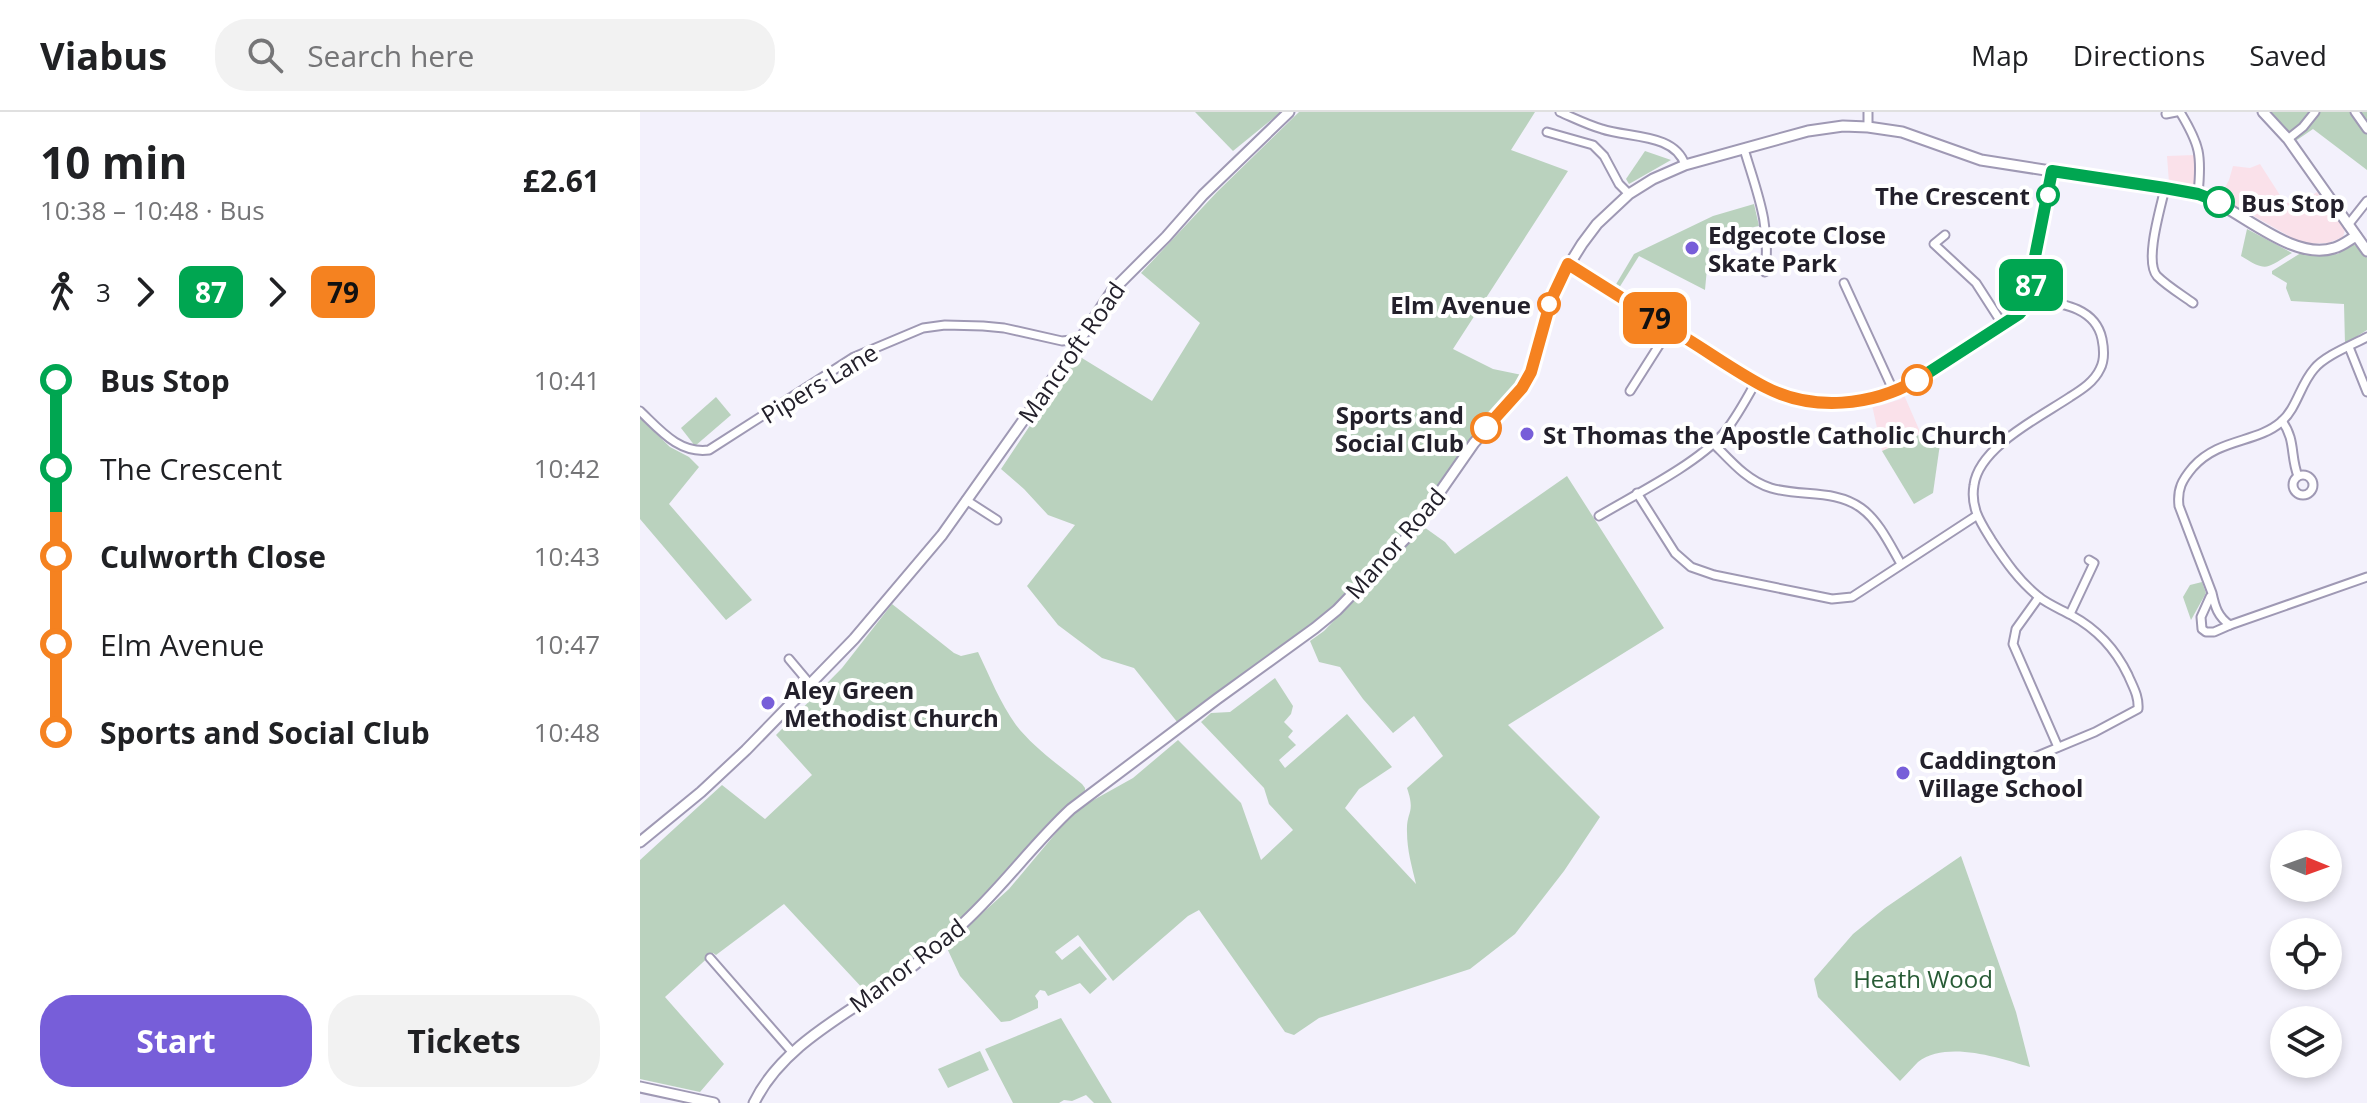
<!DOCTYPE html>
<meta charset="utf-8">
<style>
body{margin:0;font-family:"Open Sans",sans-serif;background:#f2f2f2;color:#202124;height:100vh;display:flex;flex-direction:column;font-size:30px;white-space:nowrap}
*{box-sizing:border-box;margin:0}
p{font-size:26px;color:#757577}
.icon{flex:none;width:44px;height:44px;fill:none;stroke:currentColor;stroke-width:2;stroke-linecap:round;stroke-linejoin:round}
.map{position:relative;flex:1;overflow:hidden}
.sheet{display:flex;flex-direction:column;background:#fff;width:640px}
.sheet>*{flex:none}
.badge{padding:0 16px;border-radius:12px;font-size:28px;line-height:52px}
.needle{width:52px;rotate:91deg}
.fabs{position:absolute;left:1630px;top:718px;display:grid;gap:16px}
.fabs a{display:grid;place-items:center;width:72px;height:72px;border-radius:50%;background:#fff;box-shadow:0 4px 12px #0003;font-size:40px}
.map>.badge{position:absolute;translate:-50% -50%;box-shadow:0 0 0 4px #fff}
.legs{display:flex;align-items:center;gap:12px;height:88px;padding:0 40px;font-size:26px}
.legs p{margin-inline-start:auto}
.overview{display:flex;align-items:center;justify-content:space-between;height:136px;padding:0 40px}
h1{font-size:44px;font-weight:700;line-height:60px}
.button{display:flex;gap:16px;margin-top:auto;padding:16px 40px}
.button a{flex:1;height:92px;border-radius:32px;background:#775ed9;color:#fff;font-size:32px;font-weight:700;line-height:92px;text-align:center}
.button a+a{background:#f2f2f2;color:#202124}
ul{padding:0 40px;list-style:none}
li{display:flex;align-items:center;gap:28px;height:88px;font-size:30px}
li i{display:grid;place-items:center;width:12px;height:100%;margin:0 10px;background:currentColor}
li i::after{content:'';width:20px;height:20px;margin:-10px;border:6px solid;border-radius:50%;background:#fff}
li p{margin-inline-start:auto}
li:first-child i{background:linear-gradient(#0000 50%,currentColor 0)}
li:last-child i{background:linear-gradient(currentColor 50%,#0000 0)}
header{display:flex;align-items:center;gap:48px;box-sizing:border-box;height:112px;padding:0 40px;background:#fff;border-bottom:2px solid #e0e0e0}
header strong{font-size:38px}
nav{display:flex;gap:44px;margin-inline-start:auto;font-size:28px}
.search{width:560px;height:72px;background:#f2f2f2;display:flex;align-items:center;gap:20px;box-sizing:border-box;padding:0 28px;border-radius:32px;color:#757577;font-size:30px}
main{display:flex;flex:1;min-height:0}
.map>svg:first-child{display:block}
.commercial{fill:#fae1ea}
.green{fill:#bad2be}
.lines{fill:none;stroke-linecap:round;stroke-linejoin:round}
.street-casing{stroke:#9f99b4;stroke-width:11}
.secondary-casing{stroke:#9f99b4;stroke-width:13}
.street{stroke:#fff;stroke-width:7}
.secondary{stroke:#fff;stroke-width:9}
.line-1-casing{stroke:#fff;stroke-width:18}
.line-2-casing{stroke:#fff;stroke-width:18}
.line-1{stroke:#00a651;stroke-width:12}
.line-2{stroke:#f58220;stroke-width:12}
.stop-1-dot{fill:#fff;stroke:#00a651;stroke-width:4}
.poi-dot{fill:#775ed9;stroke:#fff;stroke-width:3}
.stop-2-dot{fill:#fff;stroke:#f58220;stroke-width:4}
.labels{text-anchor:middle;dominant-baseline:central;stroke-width:8;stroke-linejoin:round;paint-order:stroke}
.stop-label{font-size:24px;font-weight:bold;fill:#23202b;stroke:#fff;text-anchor:end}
.poi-label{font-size:24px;font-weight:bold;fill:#23202b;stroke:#fff;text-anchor:start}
.street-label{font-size:24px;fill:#23202b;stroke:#fff}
.park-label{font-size:24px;fill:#275b35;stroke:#fff}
</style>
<header>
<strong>Viabus</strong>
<div class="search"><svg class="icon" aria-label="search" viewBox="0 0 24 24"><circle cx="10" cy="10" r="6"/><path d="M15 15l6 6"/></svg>Search here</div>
<nav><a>Map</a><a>Directions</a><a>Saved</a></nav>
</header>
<main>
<section class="sheet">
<div class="overview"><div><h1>10 min</h1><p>10:38 – 10:48 · Bus</p></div><b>£2.61</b></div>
<div class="legs"><svg class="icon" aria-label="walk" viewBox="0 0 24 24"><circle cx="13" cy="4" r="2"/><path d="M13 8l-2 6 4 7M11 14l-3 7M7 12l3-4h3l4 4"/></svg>3<svg class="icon" aria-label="forward" viewBox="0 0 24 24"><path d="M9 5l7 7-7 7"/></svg><b class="badge" style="background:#00a651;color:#fff">87</b><svg class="icon" aria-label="forward" viewBox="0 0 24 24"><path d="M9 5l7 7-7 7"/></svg><b class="badge" style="background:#f58220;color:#111">79</b></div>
<ul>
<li><i style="color:#00a651"></i><b>Bus Stop</b><p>10:41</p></li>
<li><i style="color:#00a651"></i><span>The Crescent</span><p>10:42</p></li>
<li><i style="color:#f58220"></i><b>Culworth Close</b><p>10:43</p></li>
<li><i style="color:#f58220"></i><span>Elm Avenue</span><p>10:47</p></li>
<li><i style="color:#f58220"></i><b>Sports and Social Club</b><p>10:48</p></li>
</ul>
<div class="button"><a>Start</a><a>Tickets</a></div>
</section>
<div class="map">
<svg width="1727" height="991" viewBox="0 0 1727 991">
<rect width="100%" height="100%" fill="#f3f1fc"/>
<g class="commercial">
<path d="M1555 43 1554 72 1551 75 1529 71 1527 44Z"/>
<path d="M1620 52 1645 91H1661L1677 80 1705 118 1703 125 1688 131 1667 132 1654 127 1580 85 1589 68 1593 54 1610 56Z"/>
<path d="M1264 283 1281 322 1242 339 1232 293 1239 294 1261 287Z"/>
</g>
<g class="green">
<path d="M555 0H641L593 39Z"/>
<path d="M659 0H895L871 38 928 59 813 237 853 257 882 263 878 272 848 305 767 415 697 492 664 520 538 611 494 556 462 546 418 513 387 474 435 413 408 403 384 377 361 357 437 243 512 289 560 211 501 161 577 80Z"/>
<path d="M1623 0H1727V58L1673 17 1654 30Z"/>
<path d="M1005 39 1031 48 989 72 986 67Z"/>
<path d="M1114 92 1119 114 1070 124 1065 178 999 144 979 176 975 174 994 142 1073 104Z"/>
<path d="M1607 117 1652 141C1626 156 1628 161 1601 144Z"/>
<path d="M1710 131 1719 135 1727 146V218L1705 232 1704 192 1651 189 1646 176 1647 171 1632 162V159L1664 139H1676L1678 143 1698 142Z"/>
<path d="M76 285 91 303 55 334 41 316Z"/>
<path d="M0 306 30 335 49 345 59 355 29 392 112 488 86 508 0 407Z"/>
<path d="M1281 322 1300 332 1293 381 1274 392 1242 339Z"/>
<path d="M927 364 1024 516 868 613 960 705 924 759 875 822 830 857 679 906 654 923 645 920 559 798 548 804 473 869 438 823 415 840 422 848 440 834 467 867 450 882 440 871 408 884 405 879 400 878 395 884 398 889V896L370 909 361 910 320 864 306 834 369 777 426 709 441 695 493 666 538 628 601 691 621 748 653 718 629 692 624 676 561 610 571 601 590 600 635 566 653 594 651 602 644 610 653 619 648 625 656 633 639 648 645 656 707 602 752 655 719 677 705 696 776 772C772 755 767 738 767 720 766 699 776 702 767 676L803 644 774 604 753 621 723 587 700 555 679 550 670 529 684 519 784 415 805 430 815 442Z"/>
<path d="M1562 470 1566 481 1551 508 1543 485 1550 473Z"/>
<path d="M252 492 314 541 321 544 338 540C350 565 360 591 376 613 394 636 420 654 442 672L445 676V680L408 711 344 786 289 834 226 880 144 792 76 843 73 841 25 885 84 952 60 980 0 967V748L82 673 125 707 172 663 136 623 202 556Z"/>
<path d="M1321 744 1376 900 1390 955C1359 946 1307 928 1278 950 1272 956 1266 963 1260 969L1178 885 1174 867 1213 822 1245 796Z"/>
<path d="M421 906 472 991H454L446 983 432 989 424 988 419 991H373L345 937Z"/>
<path d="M340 939 349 958 308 976 298 957Z"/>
</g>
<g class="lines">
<g class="street-casing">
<g id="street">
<path d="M920 0C934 6 948 13 962 17 988 26 1035 21 1045 53"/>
<path d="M1540 0C1560 33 1562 43 1558 82"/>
<path d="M1715 0 1727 17"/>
<path d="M1526 2 1536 0"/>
<path d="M1228 15V0"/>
<path d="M907 20 953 33 964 44 979 72 989 82"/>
<path d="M1648 27 1663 15 1675 0"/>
<path d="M1104 37C1117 81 1131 112 1125 160"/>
<path d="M1525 76C1521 95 1504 149 1517 164 1527 174 1542 183 1553 191"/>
<path d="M1708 113 1727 89"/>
<path d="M1305 123 1294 132 1336 171 1363 213"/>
<path d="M928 152 1126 275 1167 288 1200 291 1231 287 1254 280 1275 270 1382 199 1390 178 1412 59"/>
<path d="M1204 171 1254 280"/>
<path d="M1727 225C1712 233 1684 244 1674 257 1660 273 1657 296 1641 310 1617 331 1579 326 1553 355 1542 368 1537 377 1539 394L1572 481C1575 495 1578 505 1590 513L1727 465"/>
<path d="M1709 235 1727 280"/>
<path d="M990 279 1030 216"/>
<path d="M0 299C20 318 39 342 69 338L214 245 283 216 305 213 343 214 364 216 422 229 440 227"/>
<path d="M1642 309C1656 328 1650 344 1658 364"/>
<path d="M1073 331C1090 348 1107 369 1131 376 1161 385 1195 377 1221 396 1239 409 1250 433 1261 452"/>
<circle cx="1663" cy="373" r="10"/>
<path d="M997 381 1035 441 1051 455 1074 463 1192 487 1212 485 1336 404"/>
<path d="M326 388 357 408"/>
<path d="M959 404C996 382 1055 353 1083 322 1096 307 1106 287 1116 270"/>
<path d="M1399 485 1376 517 1373 532 1418 635"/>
<path d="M1570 485 1561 505 1562 517 1566 520H1574L1590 513"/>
<path d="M1430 502 1454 451 1449 448"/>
<path d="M149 547 170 572"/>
<path d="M1378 652 1455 620 1498 597C1499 584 1493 575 1488 563 1475 536 1457 517 1431 503 1420 497 1408 492 1399 485 1379 469 1366 450 1352 429 1341 411 1330 396 1334 373 1339 335 1400 305 1430 285 1441 278 1454 270 1460 257 1465 248 1464 237 1462 227 1455 193 1416 191 1388 186"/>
<path d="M70 846 153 941"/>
</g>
</g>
<g class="secondary-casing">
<g id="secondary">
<path d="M1623 0 1648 27 1727 139"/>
<path d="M0 730 61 680 106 638 214 527 302 423 431 241 472 179 526 125 563 83 649 0"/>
<path d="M0 975 74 991"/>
<path d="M114 991C139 939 194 909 240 878 267 860 293 838 317 817 359 780 390 735 431 697L577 587 675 516 697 498 765 427 779 410 834 331 882 276 894 253 905 205 919 169 942 132 957 112 989 82 1013 67 1045 53 1168 19 1203 14 1228 15 1262 20 1341 48 1558 82C1598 95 1651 150 1694 136 1702 134 1709 128 1716 124"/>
</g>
</g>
<use href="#street" class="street"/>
<use href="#secondary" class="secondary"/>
</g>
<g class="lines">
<g class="line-1-casing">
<path id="line-1" d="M1277 268 1379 202 1385 195 1412 59 1525 76 1558 82 1579 90"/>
</g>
<g class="line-2-casing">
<path id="line-2" d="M846 316 882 276 891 260 911 188 928 152C968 177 1008 202 1047 227 1073 243 1098 261 1125 275 1173 300 1232 294 1277 268"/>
</g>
<use href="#line-1" class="line-1"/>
<use href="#line-2" class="line-2"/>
</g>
<g class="stop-1-dot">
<circle cx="1408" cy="83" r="10"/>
<circle cx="1579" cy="90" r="14"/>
</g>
<g class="poi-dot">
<circle cx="1052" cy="136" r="8"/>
<circle cx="887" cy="322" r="8"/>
<circle cx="128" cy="591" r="8"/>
<circle cx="1263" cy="661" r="8"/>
</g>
<g class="stop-2-dot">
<circle cx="909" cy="192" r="10"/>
<circle cx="1277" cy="268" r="14"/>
<circle cx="846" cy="316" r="14"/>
</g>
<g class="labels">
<g class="stop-label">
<text x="1390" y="83">The Crescent</text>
<text x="1601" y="90" text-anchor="start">Bus Stop</text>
<text x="891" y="192">Elm Avenue</text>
<text x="824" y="302">Sports and<tspan x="824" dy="28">Social Club</tspan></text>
</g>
<g class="poi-label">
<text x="1068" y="122">Edgecote Close<tspan x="1068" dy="28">Skate Park</tspan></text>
<text x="903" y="322">St Thomas the Apostle Catholic Church</text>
<text x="144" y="577">Aley Green<tspan x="144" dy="28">Methodist Church</tspan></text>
<text x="1279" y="647">Caddington<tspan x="1279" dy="28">Village School</tspan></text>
</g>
<g class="street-label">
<text transform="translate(431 240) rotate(-55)">Mancroft Road</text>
<text transform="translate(179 271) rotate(-31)">Pipers Lane</text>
<text transform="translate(755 431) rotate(-49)">Manor Road</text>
<text transform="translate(267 853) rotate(-37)">Manor Road</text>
</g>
<g class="park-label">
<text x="1283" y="866">Heath Wood</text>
</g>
</g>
</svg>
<div class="fabs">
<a><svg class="needle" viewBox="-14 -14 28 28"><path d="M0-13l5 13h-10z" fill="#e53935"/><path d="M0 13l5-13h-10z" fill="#757577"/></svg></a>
<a><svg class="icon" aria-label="locate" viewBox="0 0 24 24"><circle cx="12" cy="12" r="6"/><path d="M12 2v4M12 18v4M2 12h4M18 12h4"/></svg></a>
<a><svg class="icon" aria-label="layers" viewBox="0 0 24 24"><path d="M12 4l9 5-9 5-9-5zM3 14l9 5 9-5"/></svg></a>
</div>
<b class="badge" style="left:1391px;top:173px;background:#00a651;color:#fff">87</b>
<b class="badge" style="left:1015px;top:206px;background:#f58220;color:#111">79</b>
</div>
</main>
